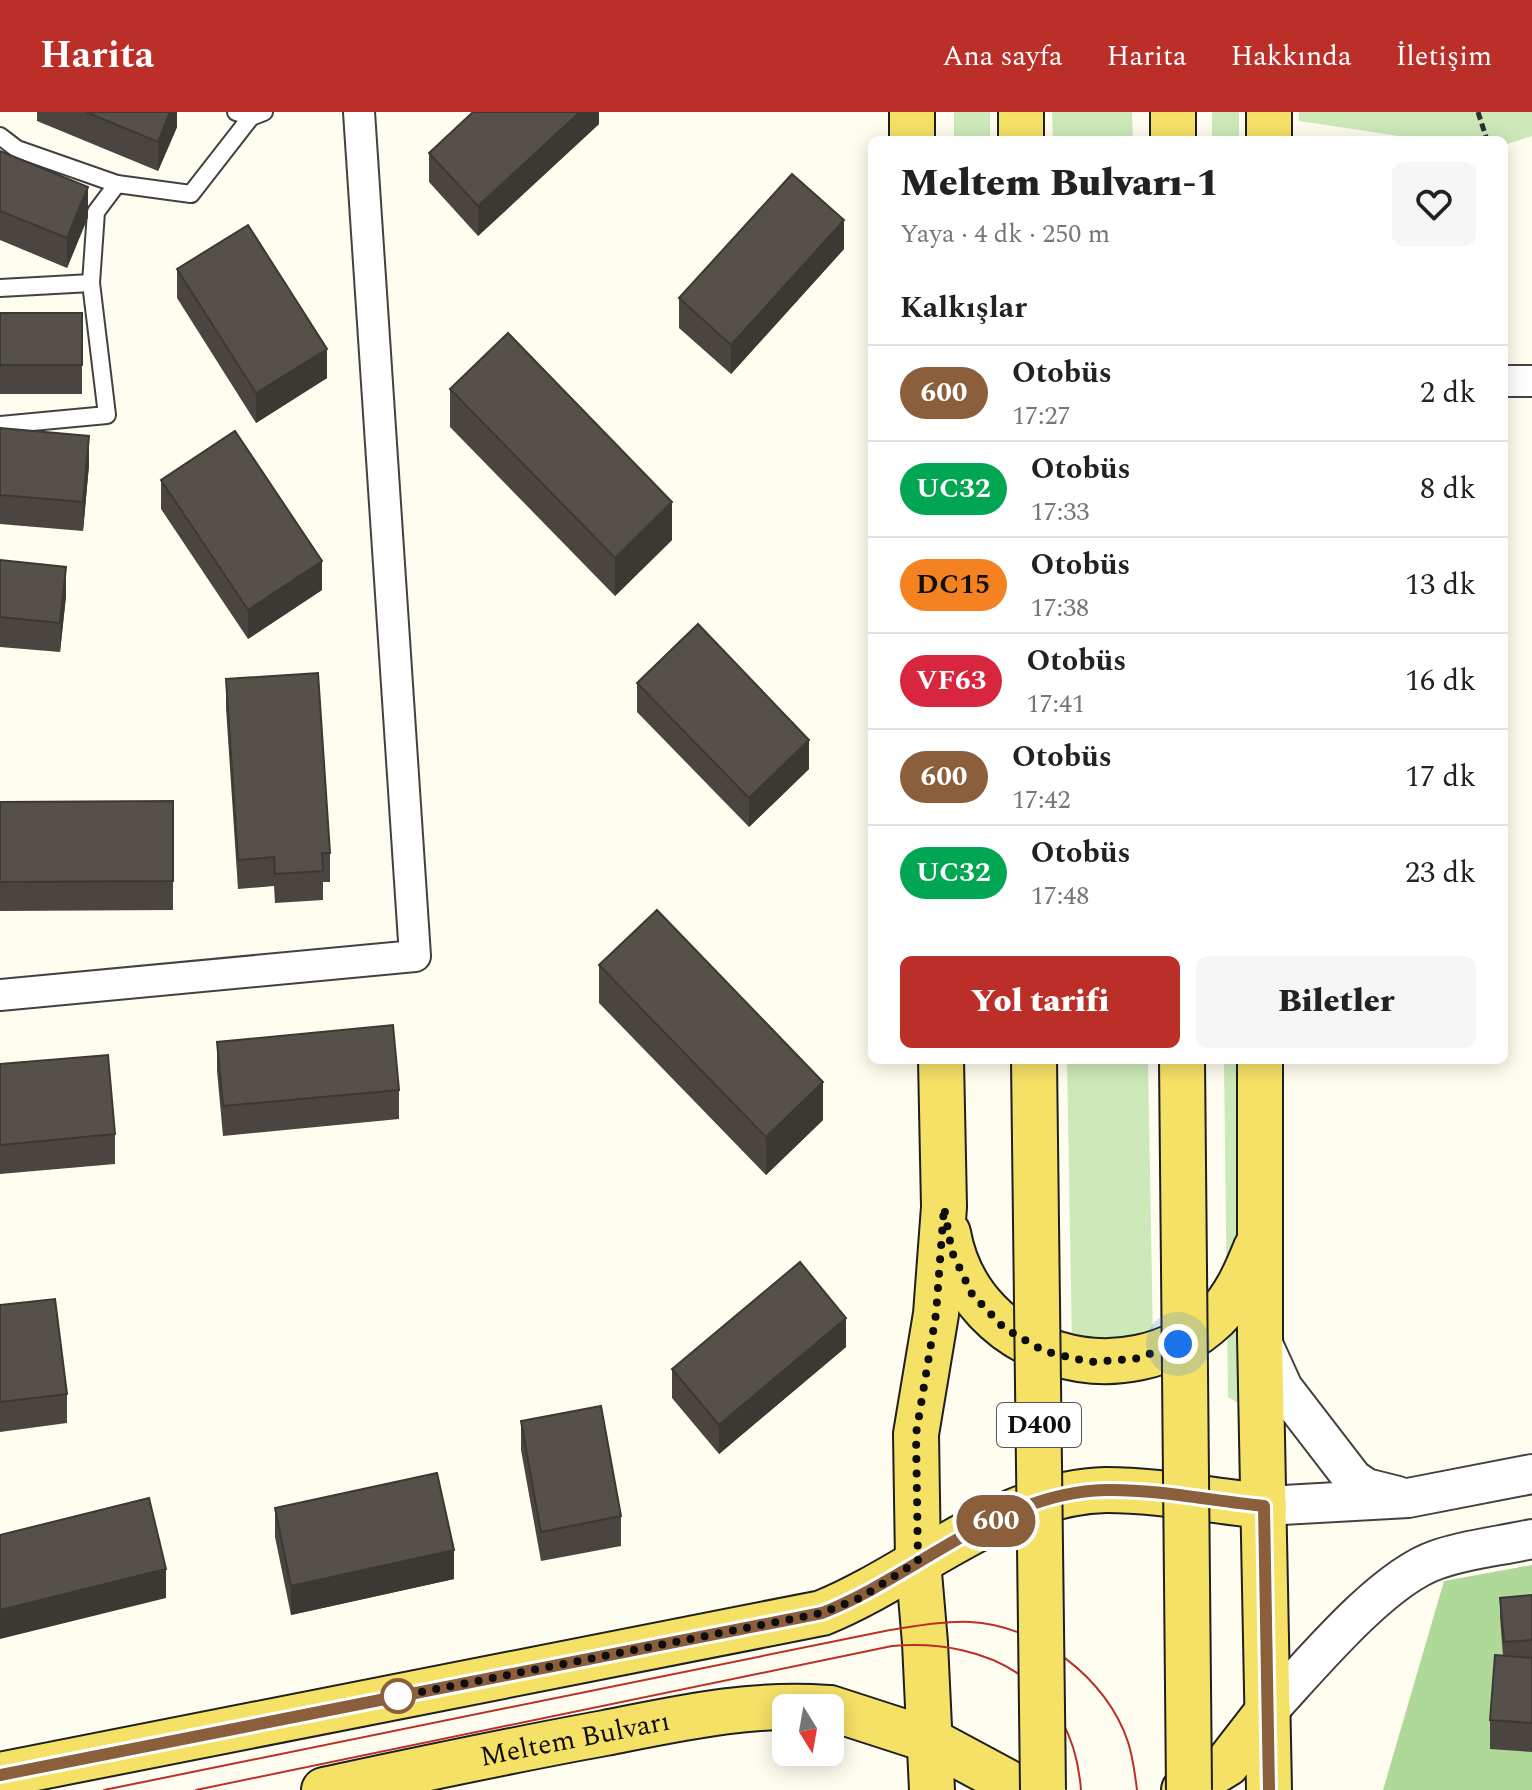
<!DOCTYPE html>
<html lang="tr">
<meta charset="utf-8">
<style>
body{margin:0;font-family:Spectral,serif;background:#f6f6f6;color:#222;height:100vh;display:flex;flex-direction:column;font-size:30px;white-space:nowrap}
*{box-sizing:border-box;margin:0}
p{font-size:26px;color:#767676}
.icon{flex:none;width:44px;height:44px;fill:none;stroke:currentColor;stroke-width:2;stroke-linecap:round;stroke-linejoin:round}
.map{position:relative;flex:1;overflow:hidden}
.drawer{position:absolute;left:868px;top:24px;width:640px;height:928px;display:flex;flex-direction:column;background:#fff;border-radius:12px;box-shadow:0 4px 20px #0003}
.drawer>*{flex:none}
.badge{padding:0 16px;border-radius:26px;font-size:28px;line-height:52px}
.needle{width:52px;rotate:169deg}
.fabs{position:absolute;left:772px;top:1582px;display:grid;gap:16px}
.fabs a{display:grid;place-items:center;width:72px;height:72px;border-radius:12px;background:#fff;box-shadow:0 4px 20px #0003;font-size:40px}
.you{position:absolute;width:40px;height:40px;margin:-20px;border:6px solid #fff;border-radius:50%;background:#1a73e8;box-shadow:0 0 0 12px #1a73e833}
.map>.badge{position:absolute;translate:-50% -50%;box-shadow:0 0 0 4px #fff}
h2{padding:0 32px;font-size:30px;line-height:72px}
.round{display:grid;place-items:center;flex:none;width:84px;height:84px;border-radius:12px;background:#f6f6f6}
.overview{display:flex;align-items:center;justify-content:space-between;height:136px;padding:0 32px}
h1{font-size:38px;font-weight:800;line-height:60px}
.primary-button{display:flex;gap:16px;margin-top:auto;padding:16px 32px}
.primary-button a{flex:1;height:92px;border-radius:12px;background:#bc2f28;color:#fff;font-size:32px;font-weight:800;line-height:92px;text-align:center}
.primary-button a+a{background:#f6f6f6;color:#222}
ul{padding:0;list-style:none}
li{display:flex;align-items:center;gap:24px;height:96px;padding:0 32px;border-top:2px solid #e0e0e0}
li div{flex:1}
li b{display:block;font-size:30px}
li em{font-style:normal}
li .badge{min-width:88px;font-weight:700;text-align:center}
header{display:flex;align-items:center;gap:48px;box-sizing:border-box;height:112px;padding:0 40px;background:#bc2f28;color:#fff}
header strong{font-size:38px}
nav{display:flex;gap:44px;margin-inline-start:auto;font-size:28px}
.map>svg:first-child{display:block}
.green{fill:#cde9b9}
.forest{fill:#afd998}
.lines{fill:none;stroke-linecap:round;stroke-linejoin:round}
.service-casing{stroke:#414141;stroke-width:20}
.minor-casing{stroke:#414141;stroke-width:34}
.tertiary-casing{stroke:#414141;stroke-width:42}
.primary-casing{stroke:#1f1f1f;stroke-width:48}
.path{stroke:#303030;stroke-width:5;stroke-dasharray:8 4;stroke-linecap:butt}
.service{stroke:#fff;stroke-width:16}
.minor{stroke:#fff;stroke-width:30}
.tertiary{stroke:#fff;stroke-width:38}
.primary{stroke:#f6e167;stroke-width:44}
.tram{stroke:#bc2f28;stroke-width:2}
.primary-bridge-casing{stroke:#1f1f1f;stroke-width:48;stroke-linecap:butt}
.primary-bridge{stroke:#f6e167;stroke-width:44}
.wall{fill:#4a4540}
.shaded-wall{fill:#3c3834}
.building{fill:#56504a;stroke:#3c3834;stroke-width:2}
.line-casing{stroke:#fff;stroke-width:18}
.line{stroke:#8b5e3c;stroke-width:12}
.walk{stroke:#0e0e0e;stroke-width:8;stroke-dasharray:0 14.4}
.stop-dot{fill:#fff;stroke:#8b5e3c;stroke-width:4}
.labels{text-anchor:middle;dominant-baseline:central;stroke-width:8;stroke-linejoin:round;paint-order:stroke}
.shield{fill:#fff;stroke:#565656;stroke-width:2}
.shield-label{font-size:26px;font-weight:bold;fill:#0e0e0e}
.street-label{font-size:28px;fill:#0e0e0e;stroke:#fff}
</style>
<header>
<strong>Harita</strong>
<nav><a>Ana sayfa</a><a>Harita</a><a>Hakkında</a><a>İletişim</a></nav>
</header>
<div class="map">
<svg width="1532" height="1678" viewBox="0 0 1532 1678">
<rect width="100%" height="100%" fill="#fffdef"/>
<g class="green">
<rect x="954" y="0" width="36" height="28"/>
<path d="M1052 0H1132L1133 28H1053Z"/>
<rect x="1212" y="0" width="27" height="28"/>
<path d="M1299 0H1532V24L1504 33V28H1426L1299 9Z"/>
<path d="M1067 948H1148L1153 1228 1072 1235Z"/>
<path d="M1224 948H1247L1249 1298 1228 1285Z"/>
</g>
<path class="forest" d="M1532 1453V1678H1383L1444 1469Z"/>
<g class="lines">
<g class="service-casing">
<g id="service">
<path d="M236 0 251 5"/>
<path d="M0 24 17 37 117 72"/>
<path d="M0 176 91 171"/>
<path d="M0 313 107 303 91 171 96 100 117 72 191 82 251 5 264 0"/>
</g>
</g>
<g class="minor-casing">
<g id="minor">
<path d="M1504 269H1532"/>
<path d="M0 883 415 844 359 0"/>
</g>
</g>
<g class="tertiary-casing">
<g id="tertiary">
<path d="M1262 1230 1283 1276 1353 1367 1366 1376 1398 1384"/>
<path d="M1264 1394 1408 1386 1532 1362"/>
<path d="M1268 1599C1309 1555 1381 1467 1436 1448 1466 1437 1501 1434 1532 1427"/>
</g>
</g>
<g class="primary-casing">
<g id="primary">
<path d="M912 0V28"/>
<path d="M1021 0V28"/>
<path d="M1173 0V28"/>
<path d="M1269 0V28"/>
<path d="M1260 948V1224L1269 1678"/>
<path d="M948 1121C970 1245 1126 1291 1216 1205 1235 1186 1246 1161 1256 1136"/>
<path d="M830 1596 929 1628 1022 1678"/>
<path d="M0 1663 822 1501C914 1464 1002 1380 1106 1378 1158 1378 1212 1389 1264 1394"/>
<path id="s1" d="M324 1678C418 1658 511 1638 605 1621 681 1606 751 1590 828 1596"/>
<path d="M932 1678 925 1531 918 1449 916 1322 936 1202 944 1095 941 948"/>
<path d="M1184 1678 1227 1652 1268 1599"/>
</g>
</g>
<path class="path" d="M1478 0 1487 28"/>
<use href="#service" class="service"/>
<use href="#minor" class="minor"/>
<use href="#tertiary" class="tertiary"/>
<use href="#primary" class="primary"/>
<g class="tram">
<path d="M104 1678 890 1518C916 1514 943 1509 970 1510 1037 1513 1107 1566 1128 1630 1133 1645 1135 1662 1137 1678"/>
<path d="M196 1678 892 1534C991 1526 1073 1572 1081 1678"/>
</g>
<g class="primary-bridge-casing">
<g id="primary-bridge">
<path d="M1034 948 1043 1678"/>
<path d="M1182 948 1189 1678"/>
</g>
</g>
<use href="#primary-bridge" class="primary-bridge"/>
</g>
<g class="wall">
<path d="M37 0H177V15L158 59 37 9Z"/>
<path d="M599 0V12L478 124 429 70V41Z"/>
<path d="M0 39 88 105 67 156 0 128Z"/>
<path d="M844 137 731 262 679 216V186Z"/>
<path d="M177 157 327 266 256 311 177 186Z"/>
<rect x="0" y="201" width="82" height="81"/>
<path d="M450 277 672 428 615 484 450 315Z"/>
<path d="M0 316 89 353 83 419 0 412Z"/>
<path d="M161 368 322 478 248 527 161 397Z"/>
<path d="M0 448 66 484 60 540 0 535Z"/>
<path d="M226 567 330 741V770H323V788L275 791 274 774 238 777 226 596Z"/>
<path d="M637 571 809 657 749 715 637 600Z"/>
<path d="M173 689V798L0 799V690Z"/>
<path d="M599 853 823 1008 766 1063 599 891Z"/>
<path d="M217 930 399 978V1007L223 1024 217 959Z"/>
<path d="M0 952 115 1022V1052L0 1062Z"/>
<path d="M0 1193 67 1282V1311L0 1320Z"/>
<path d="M846 1235 719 1342 672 1286V1257Z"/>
<path d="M521 1309 621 1404V1434L541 1449 521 1338Z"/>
<path d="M275 1396 454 1467 291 1503 275 1425Z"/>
<path d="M1532 1483V1640L1490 1637V1608L1503 1544 1500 1505V1486Z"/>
</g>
<g class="shaded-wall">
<path d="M170 0H177V15L158 59V30Z"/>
<path d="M580 0H599V12L478 124V94Z"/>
<path d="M88 75V105L67 156V126Z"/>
<path d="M844 108V137L731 262V233Z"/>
<path d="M327 237V266L256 311V281Z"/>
<path d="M89 324V353L83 419V390Z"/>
<path d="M672 390V428L615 484V446Z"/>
<path d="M322 449V478L248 527V498Z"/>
<path d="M66 455V484L60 540V511Z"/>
<path d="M809 628V657L749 715V686Z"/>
<path d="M823 970V1008L766 1063V1025Z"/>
<path d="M846 1206V1235L719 1342V1313Z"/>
<path d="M454 1438V1467L291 1503V1474Z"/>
<path d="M166 1457V1486L0 1527V1498Z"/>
</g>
<g class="building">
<path d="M86 0H170L158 30Z"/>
<path d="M473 0H580L478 94 429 41Z"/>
<path d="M0 39 88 75 67 126 0 99Z"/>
<path d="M792 62 844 108 731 233 679 186Z"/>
<path d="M248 113 327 237 256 281 177 157Z"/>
<rect x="0" y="201" width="82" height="52"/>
<path d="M508 221 672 390 615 446 450 277Z"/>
<path d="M0 316 89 324 83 390 0 383Z"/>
<path d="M235 319 322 449 248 498 161 368Z"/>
<path d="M0 448 66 455 60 511 0 505Z"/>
<path d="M698 512 809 628 749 686 637 571Z"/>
<path d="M318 561 330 741H322L323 759 275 762 274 745 238 748 226 567Z"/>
<path d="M173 689V769L0 770V690Z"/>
<path d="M657 798 823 970 766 1025 599 853Z"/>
<path d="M393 913 399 978 223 994 217 930Z"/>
<path d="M108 943 115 1022 0 1033V952Z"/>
<path d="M800 1150 846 1206 719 1313 672 1257Z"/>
<path d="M55 1187 67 1282 0 1290V1193Z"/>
<path d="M601 1294 621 1404 541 1420 521 1309Z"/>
<path d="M437 1361 454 1438 291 1474 275 1396Z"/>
<path d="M149 1386 166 1457 0 1498V1423Z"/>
<path d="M1532 1483V1528L1504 1530 1500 1486Z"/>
<path d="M1495 1543 1532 1546V1611L1490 1608Z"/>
</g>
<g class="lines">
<g class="line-casing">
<path id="line" d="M0 1663 822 1501C916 1464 999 1380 1106 1378 1158 1377 1212 1389 1264 1394L1269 1678"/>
</g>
<use href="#line" class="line"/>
<path class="walk" d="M398 1584 396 1585 822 1501 860 1486 918 1449 916 1322 936 1202 944 1095 952 1140 972 1182 1004 1216 1044 1239 1089 1250 1135 1247 1178 1232"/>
</g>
<circle class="stop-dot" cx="398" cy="1584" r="16"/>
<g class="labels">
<rect class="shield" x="997" y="1291" width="84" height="44" rx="6"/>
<g class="shield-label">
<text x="1039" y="1313">D400</text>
</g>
<g class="street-label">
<text stroke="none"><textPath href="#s1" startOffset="256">Meltem Bulvarı</textPath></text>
</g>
</g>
</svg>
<div class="fabs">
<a><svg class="needle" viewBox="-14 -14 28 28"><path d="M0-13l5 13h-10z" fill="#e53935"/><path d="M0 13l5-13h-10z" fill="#767676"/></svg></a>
</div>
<div class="you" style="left:1178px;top:1232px"></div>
<b class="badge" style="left:996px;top:1409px;background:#8b5e3c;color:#fff">600</b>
<section class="drawer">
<div class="overview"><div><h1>Meltem Bulvarı-1</h1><p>Yaya · 4 dk · 250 m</p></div><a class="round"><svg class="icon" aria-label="heart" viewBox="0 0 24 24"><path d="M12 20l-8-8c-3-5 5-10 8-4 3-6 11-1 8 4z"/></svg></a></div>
<h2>Kalkışlar</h2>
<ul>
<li><span class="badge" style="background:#8b5e3c;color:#fff">600</span><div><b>Otobüs</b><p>17:27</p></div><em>2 dk</em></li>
<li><span class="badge" style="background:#00a651;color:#fff">UC32</span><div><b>Otobüs</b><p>17:33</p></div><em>8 dk</em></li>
<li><span class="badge" style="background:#f58220;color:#111">DC15</span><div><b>Otobüs</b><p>17:38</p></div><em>13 dk</em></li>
<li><span class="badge" style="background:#d7263d;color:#fff">VF63</span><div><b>Otobüs</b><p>17:41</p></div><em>16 dk</em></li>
<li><span class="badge" style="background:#8b5e3c;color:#fff">600</span><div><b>Otobüs</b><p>17:42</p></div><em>17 dk</em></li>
<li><span class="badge" style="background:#00a651;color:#fff">UC32</span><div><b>Otobüs</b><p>17:48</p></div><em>23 dk</em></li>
</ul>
<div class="primary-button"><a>Yol tarifi</a><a>Biletler</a></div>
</section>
</div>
